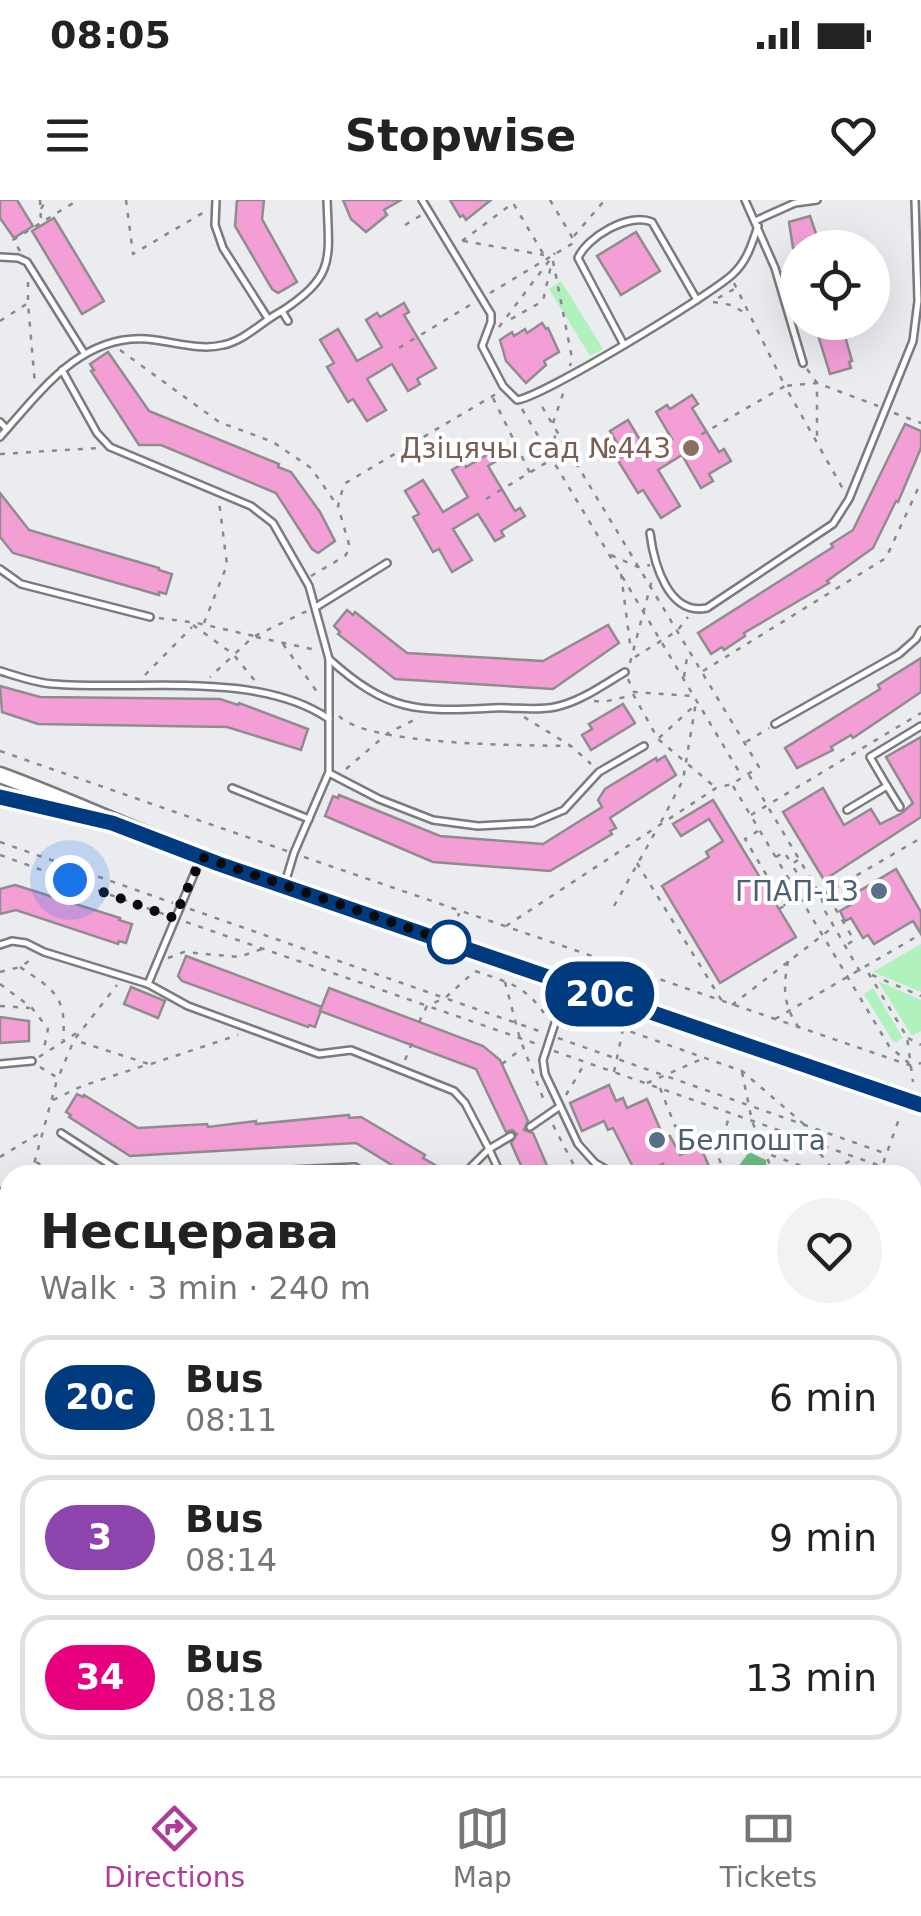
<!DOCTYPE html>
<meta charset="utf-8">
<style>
body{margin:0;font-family:"DejaVu Sans",sans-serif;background:#f2f2f2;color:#222;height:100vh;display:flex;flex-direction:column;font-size:38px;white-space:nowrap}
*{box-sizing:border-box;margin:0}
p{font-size:32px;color:#767676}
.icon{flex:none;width:55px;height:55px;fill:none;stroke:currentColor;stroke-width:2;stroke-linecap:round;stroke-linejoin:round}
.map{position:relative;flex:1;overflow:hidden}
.sheet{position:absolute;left:0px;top:965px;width:922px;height:612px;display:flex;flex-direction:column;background:#fff;border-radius:30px 30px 0 0;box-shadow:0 10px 40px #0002}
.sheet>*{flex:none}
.badge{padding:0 20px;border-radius:32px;font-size:35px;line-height:65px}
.buttons{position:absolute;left:780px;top:30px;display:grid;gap:20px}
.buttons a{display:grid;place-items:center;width:110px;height:110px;border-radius:50%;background:#fff;box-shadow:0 10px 40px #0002;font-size:50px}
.you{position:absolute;width:50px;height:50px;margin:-25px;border:8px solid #fff;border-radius:50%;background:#1a73e8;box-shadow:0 0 0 15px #1a73e833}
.map>.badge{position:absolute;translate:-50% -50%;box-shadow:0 0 0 5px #fff}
.round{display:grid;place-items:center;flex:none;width:105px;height:105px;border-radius:52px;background:#f2f2f2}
.head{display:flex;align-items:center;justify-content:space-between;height:170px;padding:0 40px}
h1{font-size:48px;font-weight:700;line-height:75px}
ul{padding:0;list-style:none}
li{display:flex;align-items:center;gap:30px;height:125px;margin:0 20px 15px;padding:0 20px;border:5px solid #e0e0e0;border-radius:30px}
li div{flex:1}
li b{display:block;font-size:38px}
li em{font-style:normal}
li .badge{min-width:110px;font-weight:700;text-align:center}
.status{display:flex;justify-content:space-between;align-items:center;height:70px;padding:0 50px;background:#fff;direction:ltr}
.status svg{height:28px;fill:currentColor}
header{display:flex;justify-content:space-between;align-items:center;height:130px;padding:0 40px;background:#fff;font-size:45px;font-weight:700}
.menu{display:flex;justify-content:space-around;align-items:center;height:140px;border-top:2px solid #e0e0e0;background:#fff;font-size:28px;color:#767676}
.menu a{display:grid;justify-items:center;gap:5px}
.menu .current{color:#ae3d99}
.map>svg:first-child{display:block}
.green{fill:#b0f1be}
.forest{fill:#69bc7f}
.building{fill:#f39fd6;stroke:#908c8e;stroke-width:2.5}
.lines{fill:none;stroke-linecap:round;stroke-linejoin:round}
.lane-casing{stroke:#797b7e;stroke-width:10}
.street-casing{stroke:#797b7e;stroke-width:15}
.secondary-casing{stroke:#797b7e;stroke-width:19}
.path{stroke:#88898c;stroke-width:2.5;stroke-dasharray:5 8;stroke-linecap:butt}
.lane{stroke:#fff;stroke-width:5}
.street{stroke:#fff;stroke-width:10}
.secondary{stroke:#fff;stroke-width:14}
.line-casing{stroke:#fff;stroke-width:22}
.line{stroke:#003b80;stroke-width:15}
.walk{stroke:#0b0b0d;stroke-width:10;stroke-dasharray:0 18}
.education-dot{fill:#8d6e63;stroke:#fff;stroke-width:4}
.service-dot{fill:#5c6f8a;stroke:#fff;stroke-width:4}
.stop-dot{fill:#fff;stroke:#003b80;stroke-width:5}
.labels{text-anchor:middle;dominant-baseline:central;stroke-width:8;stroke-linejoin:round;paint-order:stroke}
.education-label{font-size:28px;fill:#785e54;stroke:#fff;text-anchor:end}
.service-label{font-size:28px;fill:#4e5e75;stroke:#fff;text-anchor:end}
</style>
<div class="status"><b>08:05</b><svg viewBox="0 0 49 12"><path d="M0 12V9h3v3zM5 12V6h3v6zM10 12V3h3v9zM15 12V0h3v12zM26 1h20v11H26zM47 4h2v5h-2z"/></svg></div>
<header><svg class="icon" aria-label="menu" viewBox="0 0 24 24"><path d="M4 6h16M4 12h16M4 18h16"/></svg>Stopwise<svg class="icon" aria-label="heart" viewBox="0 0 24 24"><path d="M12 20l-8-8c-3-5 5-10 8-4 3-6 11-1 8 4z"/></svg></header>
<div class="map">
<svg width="921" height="1576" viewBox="0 0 921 1576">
<rect width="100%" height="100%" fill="#eaecf0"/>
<g class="green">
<path d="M561 81 603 149 590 156 549 89Z"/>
<path d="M921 744V792L873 772Z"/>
<path d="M878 781 921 800V831L912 836Z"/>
<path d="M873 788 903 838 894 843 864 794Z"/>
<path d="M10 1343V1416L0 1420V1347Z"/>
</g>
<path class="forest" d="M749 952 766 960 767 971 757 975H738L735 971Z"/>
<g class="building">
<path d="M0 0H17L33 26 14 38 0 18Z"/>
<path d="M237 0H264L262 19 297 82 278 93 272 89 235 26Z"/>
<path d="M343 0H401L384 10 387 15 366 32 351 19Z"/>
<path d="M450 0H491L466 20 463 15 460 17Z"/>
<path d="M810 16 821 48H793L789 22Z"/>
<path d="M54 18 104 101 82 114 32 31Z"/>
<path d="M636 32 660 71 621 95 597 56Z"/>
<path d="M404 103 409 112 404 115 436 168 417 179 420 184 408 191 392 164 367 179 386 210 367 221 353 199 348 202 327 167 334 163 320 140 338 129 357 161 382 147 366 120 377 113 380 117Z"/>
<path d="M814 122H841L852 161 849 162 851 168 830 174Z"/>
<path d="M542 123 546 129 548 128 559 152 544 161 546 165 526 183 506 161 500 140 512 132 514 136 525 129 527 133Z"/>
<path d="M108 152 149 211 279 264 278 267 291 272 320 312 335 341 318 353 312 349 276 293 161 245H139L91 171 94 170 90 164Z"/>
<path d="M692 195 698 204 692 208 719 252 724 249 731 261 709 274 713 281 701 288 682 255 658 270 680 306 661 318 643 290 638 293 617 259 624 255 610 231 628 220 648 253 672 239 656 212 667 205 670 209Z"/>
<path d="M905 224 921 231V248L898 302 896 301 873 348 827 381 829 383 744 433 745 436 724 450 722 447 711 454 698 433 833 347 831 344 853 330Z"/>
<path d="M490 253 495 262 488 266 515 311 520 308 525 316 501 331 504 336 495 341 478 314 453 329 472 360 452 372 439 349 433 352 413 317 419 314 405 291 423 280 443 312 468 297 452 270 464 263 466 267Z"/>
<path d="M0 293 29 330 159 368V370L172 374 166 394 159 392V395L13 353 0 337Z"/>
<path d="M347 410 353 415 355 412 407 453 543 461 608 425 619 443 553 489 395 479 338 434 340 432 334 426Z"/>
<path d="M921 458V492L853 538 851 535 831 547 833 550 797 568 785 548 880 489 878 485Z"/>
<path d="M0 486 40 497 220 499 238 505 239 503 308 529 301 550 227 527 38 524 2 512Z"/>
<path d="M623 504 635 523 591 550 582 535 592 529 589 524Z"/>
<path d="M921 537V617L824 680 783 612 823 588 844 625 871 609 880 624 902 613 913 603 886 557Z"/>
<path d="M665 556 676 575 610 618 616 628 610 631 612 634 550 671 433 662 325 616 333 596 338 598 339 595 440 636 543 644 602 607 598 600 605 589 656 558 657 561Z"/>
<path d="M713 600 796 737 720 783 662 686 709 657 706 652 723 641 709 619 681 636 673 624Z"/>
<path d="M896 669 921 712V734L913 721 874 744 868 735 863 738 851 718 845 721 840 711 850 705 846 699Z"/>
<path d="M15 685 120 718 119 720 132 724 126 743 119 741 118 744 16 710 0 714V689Z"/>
<path d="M186 756 322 807 315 827 309 825 308 827 182 781 178 776Z"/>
<path d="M131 787 165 801 158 818 124 804Z"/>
<path d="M329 788 483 846 500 860 528 921 524 930 533 933 551 975 524 972 511 943 517 934 512 930 506 932 476 869 320 811Z"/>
<path d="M0 817 29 821V841L0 843Z"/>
<path d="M609 885 616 901 623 898 627 908 647 899 664 938 670 936 680 955 700 946 713 975H668L663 964 637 975 613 928 608 930 604 921 582 931 570 903Z"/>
<path d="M77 894 83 897 84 895 138 928 207 924 208 927 256 921V924L349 915V918L361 917 425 955 423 958 435 965 428 975H408L356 943 130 956 69 917 71 915 66 912Z"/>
<path d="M0 1012 10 1033V1044L0 1048Z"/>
<path d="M0 1062 10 1083V1116L0 1120Z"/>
<path d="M10 1227V1253L0 1258V1232Z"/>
</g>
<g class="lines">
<g class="lane-casing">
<g id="lane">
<path d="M216 0 215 25 223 48 267 117"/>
<path d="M422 0 491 114V122L482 146 503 186 517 200C542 197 711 95 733 74 747 61 752 44 758 26"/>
<path d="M745 0 775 68 803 163"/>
<path d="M755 21 795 3 817 0"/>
<path d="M0 57 18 58 27 62 84 153"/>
<path d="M282 111C336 75 329 60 327 0"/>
<path d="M623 143 578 58C587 37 629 12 652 22L697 100"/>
<path d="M62 170 97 233 110 247 251 306 273 323 309 386 329 459V572L294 653 285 683"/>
<path d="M0 222 7 229"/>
<path d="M0 237C40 192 81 134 147 139 171 141 199 151 223 145 246 140 262 121 282 111L288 121"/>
<path d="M650 333C654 365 669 416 707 408L833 324 849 299 913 141 918 101 915 0"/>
<path d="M0 369 21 384 150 417"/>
<path d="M316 407 387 363"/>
<path d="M329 459C388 512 416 512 493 508 513 507 536 511 555 507 580 502 603 485 625 472"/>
<path d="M0 471C17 476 36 483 53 484 138 491 258 470 329 519"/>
<path d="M775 524 899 454 916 439 921 430"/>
<path d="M329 573 379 599 433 620 478 626 533 623 564 610 599 572 644 546"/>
<path d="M887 586 900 607"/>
<path d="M232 588 309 619"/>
<path d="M847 610 887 586 870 557 921 526"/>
<path d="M0 745 12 741 26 743 44 752 148 784 200 660"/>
<path d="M148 784 188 806 319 854 351 850 454 891 465 903 489 949 463 975"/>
<path d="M567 786 543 860 545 874 578 944 595 963 616 975"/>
<path d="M0 864 32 861"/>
<path d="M530 927 559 907"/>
<path d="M61 933 126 975"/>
<path d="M187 975 355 967 368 975"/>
<path d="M501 975 489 949 511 936"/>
<path d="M912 1189 921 1185"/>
<path d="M0 1278 10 1277"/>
<path d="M912 1415 921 1418"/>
<path d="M912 1491H914"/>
<path d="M443 1568 462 1576"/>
<path d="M600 1568 604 1576"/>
<path d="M231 1576 250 1568"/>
<path d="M904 1576 907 1568"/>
</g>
</g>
<g class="street-casing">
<path id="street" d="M912 1550 921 1554"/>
</g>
<g class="secondary-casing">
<g id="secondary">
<path d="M0 575C74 602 145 636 219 664L921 905"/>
<path d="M0 597 87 617"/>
<path d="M912 1027 921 1004"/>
<path d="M709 1576 712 1568"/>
</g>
</g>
<g class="path">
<path d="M40 0 41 22"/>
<path d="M126 0 133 54 206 11"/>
<path d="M41 9 46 0"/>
<path d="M405 25 423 14"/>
<path d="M574 36 604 1"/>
<path d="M462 41 513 3 544 55"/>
<path d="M463 41 544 55"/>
<path d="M20 51 13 40 78 0"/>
<path d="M553 61 572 158 570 166"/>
<path d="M28 82V103"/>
<path d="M734 83 785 186 817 183 878 206"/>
<path d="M490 93 575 42 550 0"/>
<path d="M718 98 736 88"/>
<path d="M713 102 731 105 747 114"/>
<path d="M511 119 543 101 552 61"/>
<path d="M0 121 28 103 35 185"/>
<path d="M499 127 555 53"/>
<path d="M399 148 475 102"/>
<path d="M120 150 219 222 273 242 311 268 337 305"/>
<path d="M807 169 817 183V243"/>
<path d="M493 198 530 273"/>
<path d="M522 209 741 575"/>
<path d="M894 213 921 223"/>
<path d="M553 223 565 188"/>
<path d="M690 241 785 186 843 289"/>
<path d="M551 253 556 232"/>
<path d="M0 254 98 248"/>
<path d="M486 299 549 261"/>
<path d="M611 355 638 367 650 365"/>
<path d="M621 374 631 451"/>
<path d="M311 376 345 356 350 348 338 306 344 284 496 194"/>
<path d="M159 418 197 423 254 436 210 477"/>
<path d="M204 423 227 365 219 301"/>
<path d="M193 425 233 454 256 482"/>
<path d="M255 436 307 411"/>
<path d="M256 437 316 450"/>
<path d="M283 444 320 496"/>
<path d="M635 457 677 431 688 417"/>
<path d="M630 463 653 376"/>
<path d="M703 471 886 358 921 282"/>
<path d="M145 475 192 427"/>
<path d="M684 477 688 451"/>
<path d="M628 479 634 492 692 496"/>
<path d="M633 494 658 539 715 587"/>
<path d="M594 501 603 502 630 496"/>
<path d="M339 516C368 546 525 545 571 546"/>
<path d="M524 517 571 546 591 564"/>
<path d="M659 538 694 506"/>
<path d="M746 542 769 528"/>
<path d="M0 551 287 651"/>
<path d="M346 569 388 533 420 517"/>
<path d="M749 575 821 696 825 711 859 770 869 774 907 837 913 882"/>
<path d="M733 586 889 846 911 865"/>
<path d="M751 615 921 513"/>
<path d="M661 622 683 580 696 502"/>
<path d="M758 631 745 639 785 706"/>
<path d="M0 642 173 703"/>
<path d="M0 655 169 716"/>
<path d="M304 657 912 866 921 863"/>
<path d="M776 657 784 652 792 664 798 660"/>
<path d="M637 663 722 801"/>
<path d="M792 681 799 676 792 665"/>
<path d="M614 706 657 629"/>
<path d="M190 709 542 832"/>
<path d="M779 709 798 698"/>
<path d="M186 722 537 844"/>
<path d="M506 726 716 588 732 584 759 567 538 200"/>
<path d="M455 729 459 713"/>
<path d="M848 744 854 740 835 708 821 696 921 638"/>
<path d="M168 758 184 752 239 757 262 749"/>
<path d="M788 761C783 788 783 805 799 828"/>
<path d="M20 767C54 790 67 796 63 840"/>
<path d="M0 772 20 767 35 757"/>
<path d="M872 775 921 796"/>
<path d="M505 782 520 839 545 903"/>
<path d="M0 784 32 808 48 829 43 853"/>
<path d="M732 805 832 728"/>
<path d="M0 806 30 808"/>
<path d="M775 819 921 734"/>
<path d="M419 822 427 806 445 798 475 771C510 783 527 786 548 819"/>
<path d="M558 838 887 954"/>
<path d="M908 838 921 845"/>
<path d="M554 851 906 975"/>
<path d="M39 857 83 829"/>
<path d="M405 860 412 843"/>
<path d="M151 864 238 835"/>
<path d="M502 864 524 847"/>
<path d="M40 867 58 878 74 840 117 785"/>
<path d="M614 872 623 829 742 871 806 926 811 942 837 975"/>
<path d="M742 872 752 921 774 975"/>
<path d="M647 883 704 858"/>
<path d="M660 888 675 926 708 937"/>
<path d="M566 895 585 863"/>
<path d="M53 900 82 886 149 864 74 840"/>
<path d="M553 925 579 975"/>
<path d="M723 938 730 913"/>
<path d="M0 957 43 931"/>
<path d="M36 962 59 975"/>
<path d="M31 975 57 880"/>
<path d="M726 975 710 938 746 946 824 974"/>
<path d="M822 975 854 959"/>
<path d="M879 975 900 916"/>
<path d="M912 977 915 978"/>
<path d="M0 987 10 1000"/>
<path d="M0 1012 10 1007"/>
<path d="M912 1109 921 1083"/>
<path d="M0 1142 10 1137"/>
<path d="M0 1167 10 1163"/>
<path d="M912 1176 921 1172"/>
<path d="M0 1185 10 1181"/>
<path d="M0 1317 10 1313"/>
<path d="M0 1438 10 1434"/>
<path d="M0 1549 10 1544"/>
<path d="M132 1568 137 1576"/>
<path d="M301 1568 333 1576"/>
<path d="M537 1568 541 1576"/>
<path d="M0 1571 2 1576"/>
<path d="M274 1576 278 1568"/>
<path d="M546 1576 547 1568"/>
<path d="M620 1576 631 1568"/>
<path d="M658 1576 661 1568"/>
<path d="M678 1576 686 1574 688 1568"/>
<path d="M735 1576 738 1568"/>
</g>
<use href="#lane" class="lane"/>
<use href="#street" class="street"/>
<use href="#secondary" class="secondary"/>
</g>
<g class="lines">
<g class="line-casing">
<path id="line" d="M0 597 112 623 219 664 921 905"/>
</g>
<use href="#line" class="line"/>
<path class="walk" d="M70 680 174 718 202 657 449 742"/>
</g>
<circle class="education-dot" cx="691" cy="248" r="10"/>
<g class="service-dot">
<circle cx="879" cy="691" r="10"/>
<circle cx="657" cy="940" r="10"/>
</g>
<circle class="stop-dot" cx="449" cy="742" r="20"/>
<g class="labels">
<g class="education-label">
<text x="671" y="248">Дзіцячы сад №443</text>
</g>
<g class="service-label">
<text x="859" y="691">ГПАП-13</text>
<text x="677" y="940" text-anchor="start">Белпошта</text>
</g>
</g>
</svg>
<div class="buttons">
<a><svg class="icon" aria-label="locate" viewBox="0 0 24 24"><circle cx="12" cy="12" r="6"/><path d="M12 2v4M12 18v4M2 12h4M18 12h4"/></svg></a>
</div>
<div class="you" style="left:70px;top:680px"></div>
<b class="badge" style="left:600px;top:794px;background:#003b80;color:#fff">20с</b>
<section class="sheet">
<div class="head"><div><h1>Несцерава</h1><p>Walk · 3 min · 240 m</p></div><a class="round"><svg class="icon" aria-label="heart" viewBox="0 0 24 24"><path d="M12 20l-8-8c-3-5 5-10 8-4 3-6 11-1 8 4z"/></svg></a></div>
<ul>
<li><span class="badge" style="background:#003b80;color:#fff">20с</span><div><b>Bus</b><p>08:11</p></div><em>6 min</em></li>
<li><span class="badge" style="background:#8e44ad;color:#fff">3</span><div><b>Bus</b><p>08:14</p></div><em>9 min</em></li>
<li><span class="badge" style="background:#e6007e;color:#fff">34</span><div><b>Bus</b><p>08:18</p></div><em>13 min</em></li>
</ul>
</section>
</div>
<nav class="menu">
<a class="current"><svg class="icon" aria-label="directions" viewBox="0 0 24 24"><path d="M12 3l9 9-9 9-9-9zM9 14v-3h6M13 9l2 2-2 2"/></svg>Directions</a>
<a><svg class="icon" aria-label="map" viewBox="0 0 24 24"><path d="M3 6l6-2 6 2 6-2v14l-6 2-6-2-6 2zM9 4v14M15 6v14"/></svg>Map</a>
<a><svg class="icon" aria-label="tickets" viewBox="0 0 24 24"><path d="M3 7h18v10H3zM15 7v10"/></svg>Tickets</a>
</nav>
